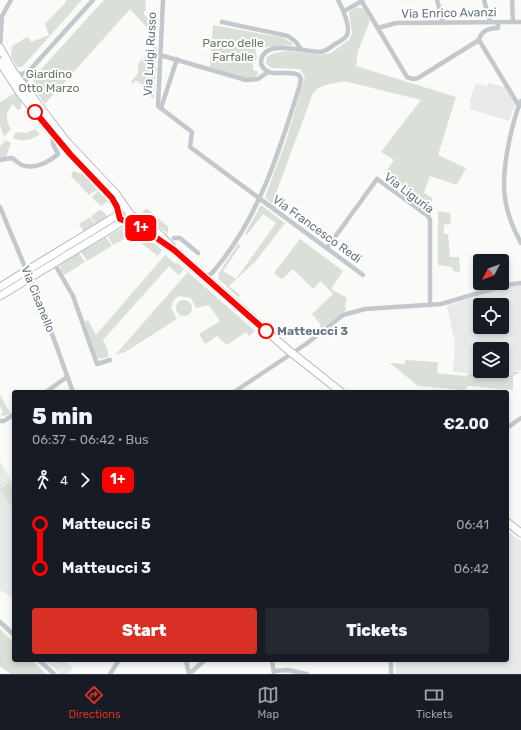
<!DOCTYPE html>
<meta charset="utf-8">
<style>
body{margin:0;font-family:Rubik,sans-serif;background:#242831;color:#f1f3f6;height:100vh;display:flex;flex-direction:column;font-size:15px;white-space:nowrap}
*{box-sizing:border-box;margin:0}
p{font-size:13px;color:#9ea1a6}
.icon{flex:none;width:22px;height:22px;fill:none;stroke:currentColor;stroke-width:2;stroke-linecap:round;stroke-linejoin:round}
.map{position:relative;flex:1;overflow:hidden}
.sheet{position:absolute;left:12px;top:390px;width:497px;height:272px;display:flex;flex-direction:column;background:#171b24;border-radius:4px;box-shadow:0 2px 6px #0003}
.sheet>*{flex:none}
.badge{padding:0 8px;border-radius:6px;font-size:14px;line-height:26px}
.needle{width:26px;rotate:229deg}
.tools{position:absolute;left:473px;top:254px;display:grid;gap:8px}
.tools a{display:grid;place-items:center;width:36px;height:36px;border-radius:4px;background:#171b24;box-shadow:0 2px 6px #0003;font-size:20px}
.map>.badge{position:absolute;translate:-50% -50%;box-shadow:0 0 0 2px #fff}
.legs{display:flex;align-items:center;gap:6px;height:44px;padding:0 20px;font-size:13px}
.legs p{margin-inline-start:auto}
.summary{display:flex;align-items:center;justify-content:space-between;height:68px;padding:0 20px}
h1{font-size:22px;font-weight:800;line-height:30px}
.button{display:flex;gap:8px;margin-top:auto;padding:8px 20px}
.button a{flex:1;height:46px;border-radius:4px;background:#d93025;color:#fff;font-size:16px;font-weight:800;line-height:46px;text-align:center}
.button a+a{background:#242831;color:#f1f3f6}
ul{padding:0 20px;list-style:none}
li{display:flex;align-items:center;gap:14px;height:44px;font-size:15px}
li i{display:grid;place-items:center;width:6px;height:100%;margin:0 5px;background:currentColor}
li i::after{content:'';width:10px;height:10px;margin:-5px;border:3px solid;border-radius:50%;background:#171b24}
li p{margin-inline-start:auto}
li:first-child i{background:linear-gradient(#0000 50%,currentColor 0)}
li:last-child i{background:linear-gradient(currentColor 50%,#0000 0)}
.tabs{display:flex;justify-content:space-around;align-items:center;height:56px;border-top:1px solid #363941;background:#171b24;font-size:11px;color:#9ea1a6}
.tabs a{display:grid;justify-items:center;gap:2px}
.tabs .active{color:#d93025}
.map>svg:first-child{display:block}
.built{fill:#e8e9e9;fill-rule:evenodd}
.green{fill:#dadfd7}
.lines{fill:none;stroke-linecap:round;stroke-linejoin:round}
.secondary-casing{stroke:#b3babf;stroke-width:9}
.street{stroke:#c3c8cc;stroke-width:4.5}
.secondary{stroke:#fff;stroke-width:7}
.line-1-casing{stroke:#fff;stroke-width:9}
.line-1{stroke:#f00;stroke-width:6}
.stop-1-dot{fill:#fff;stroke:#f00;stroke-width:2}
.labels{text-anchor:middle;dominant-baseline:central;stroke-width:4;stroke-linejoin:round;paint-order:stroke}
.street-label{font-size:12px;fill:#657683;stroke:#fff}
.park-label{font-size:12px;fill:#687a64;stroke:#fff}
.stop-label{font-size:12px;font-weight:bold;fill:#657683;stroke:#fff;text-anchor:start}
</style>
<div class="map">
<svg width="521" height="674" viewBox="0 0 521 674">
<rect width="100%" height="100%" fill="#fafaf8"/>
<g class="built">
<path d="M476 83 487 87 488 83 505 87 515 104 509 121 470 109 471 103 469 102Z"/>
<path d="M511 285H521V370L513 372 512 376 453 372 455 343 447 306ZM480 305H502V327H480ZM480 349H502V371H480Z"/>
<path d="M0 462 14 485V599L0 590Z"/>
<path d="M507 531 521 541V674H396V660H507Z"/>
<path d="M46 660H65L73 668 67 674H60Z"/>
</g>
<g class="green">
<path d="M66 0H82L22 67H17L11 56 12 46 28 37 31 42 49 35 45 24 66 2Z"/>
<path d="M104 0H145L146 2 145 4 146 10 143 13 157 29V39L130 9 45 104 33 88 34 77Z"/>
<path d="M357 7 364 9 370 21 358 51 356 66 456 97 438 155 466 168 457 185 430 176 424 193 433 198 429 207 385 173 394 160 381 152 421 100 344 81 326 85 318 88 313 93 272 204 265 197 286 141 305 77 300 69 271 68 266 63 267 57 274 53 289 51 320 55 331 53 349 40 352 33 349 12Z"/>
<path d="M213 25 284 38 292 43V45L255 48 257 58 253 63V70L257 71 258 75C247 83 222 71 210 67Z"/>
<path d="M154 46 157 47 154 99 147 93 146 88 137 81H134V84L131 82 138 73V64Z"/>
<path d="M15 93 21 101V109L18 110 13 104C5 112 5 120 11 129L0 141 4 136 0 126V102Z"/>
<path d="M35 129 40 134C31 140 23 143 13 138L16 132 27 133Z"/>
<path d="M5 140 11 143 6 157 0 159V147Z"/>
<path d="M73 171 83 174 97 190 89 195 71 176Z"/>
<path d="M98 191 108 201 101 206 92 197Z"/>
<path d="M261 205 285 223 256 261 229 286 240 295 238 297 219 279 218 274 238 244 241 245 223 271 236 279 276 223 263 214 247 235 245 234Z"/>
<path d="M147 208 168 227V234L142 212Z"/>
<path d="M100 210 104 212 108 217 96 224 91 216Z"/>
<path d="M440 211 450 213 451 223 444 225V234H448L450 257H459L460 272 453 271 452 267 438 265V212Z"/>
<path d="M90 217 95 224 84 232 79 224Z"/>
<path d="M125 227 139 230 162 250 158 256 131 235 113 245 108 236Z"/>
<path d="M106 237 112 246 87 261 81 252Z"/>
<path d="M300 239 343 271 331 289 347 298 345 306 346 310 311 336 307 331 311 328 314 331 321 325 312 314 333 294 321 281 313 289 293 269 282 279 274 273Z"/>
<path d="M79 253 85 262 64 275 60 268 61 264Z"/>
<path d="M165 255 176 264 178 263 184 269 179 275 169 266 103 340 108 351V357L99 359 96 355 85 322 88 320 96 335Z"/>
<path d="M188 272 255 331 249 336 246 332 227 345 217 336 205 344 199 334 220 321 209 305 196 308 191 298 179 296 173 301 171 308 177 319 125 352 115 355Z"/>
<circle cx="184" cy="308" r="8"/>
<path d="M405 360 438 362 437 373 465 376 473 372 512 376 513 372H521L513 376V390L469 386 464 390 418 386 390 363 405 364Z"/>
<path d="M0 395 10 413 5 416 1 415 3 412 0 406Z"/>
<path d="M9 483 14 491V504L11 506 0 489Z"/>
<path d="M0 629 14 643V660H32L46 674H11L0 666Z"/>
</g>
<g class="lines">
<g class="secondary-casing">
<g id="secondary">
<path d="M0 48 14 73 66 141 116 194 130 214 153 228 171 246"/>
<path d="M0 62 20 93 48 128 112 198 117 207 120 218 140 227 174 250 287 349 341 392"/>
<path d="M0 287 118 215"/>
<path d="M0 296 125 220"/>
<path d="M507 522 521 533"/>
</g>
</g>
<g class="street">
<path d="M163 0 158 106 192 132 190 147 363 275"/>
<path d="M361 0 407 77 413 79 418 78 479 40 519 106"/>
<path d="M437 0 443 22"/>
<path d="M484 0 490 22"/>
<path d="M512 0 513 22"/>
<path d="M344 11 362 1"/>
<path d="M222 22 288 36 296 42 301 49"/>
<path d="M378 28 396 23 521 22"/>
<path d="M479 40C481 31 489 28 498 28V22"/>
<path d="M0 48 2 16 11 0"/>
<path d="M160 55 246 80 258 79 268 72"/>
<path d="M29 71 93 0"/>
<path d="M14 73 22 74 29 71 24 87"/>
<path d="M521 101C515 114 512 128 509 142 501 181 501 207 521 243"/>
<path d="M161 108 177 59"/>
<path d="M0 160 12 158C16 160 18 164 22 165 34 170 49 162 58 154L53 144V134"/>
<path d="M0 207 47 320 73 392"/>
<path d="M174 238H180L198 253"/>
<path d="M327 248 377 179 428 216 430 220V305"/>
<path d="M54 263 73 296 97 364 110 360"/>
<path d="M205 277C213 275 218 265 224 258 262 208 280 148 299 88L301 79 299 75C286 69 268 80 261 64 260 37 304 52 319 52 325 52 330 48 335 44 339 42 345 39 347 35 351 27 342 7 338 0"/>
<path d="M46 392 67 377"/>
<path d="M234 392 306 344 343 315 365 309 441 304 506 285 521 283"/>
<path d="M0 421H4L14 414"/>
<path d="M507 428 521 418"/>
<path d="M0 622 14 635"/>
<path d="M39 660 54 674"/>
<path d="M186 660 189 674"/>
<path d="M272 660 274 674"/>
<path d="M391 660V674"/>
<path d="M275 671 287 670 307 674"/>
<path d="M110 674 119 660"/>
<path d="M189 674 205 660"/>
</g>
<use href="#secondary" class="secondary"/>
</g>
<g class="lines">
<g class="line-1-casing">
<path id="line-1" d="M35 112 70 154 112 198 117 207 120 219 142 228 174 250 266 331"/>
</g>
<use href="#line-1" class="line-1"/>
</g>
<g class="stop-1-dot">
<circle cx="35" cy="112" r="7"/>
<circle cx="266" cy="331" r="7"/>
</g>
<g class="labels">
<g class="street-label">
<text transform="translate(449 13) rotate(-1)">Via Enrico Avanzi</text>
<text transform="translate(150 54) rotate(-87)">Via Luigi Russo</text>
<text transform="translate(409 193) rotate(37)">Via Liguria</text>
<text transform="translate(317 229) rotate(36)">Via Francesco Redi</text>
<text transform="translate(38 299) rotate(68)">Via Cisanello</text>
</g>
<g class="park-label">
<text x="233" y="43">Parco delle<tspan x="233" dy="14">Farfalle</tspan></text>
<text x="49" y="74">Giardino<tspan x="49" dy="14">Otto Marzo</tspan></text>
</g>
<g class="stop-label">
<text x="277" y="331">Matteucci 3</text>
</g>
</g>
</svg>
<div class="tools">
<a><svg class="needle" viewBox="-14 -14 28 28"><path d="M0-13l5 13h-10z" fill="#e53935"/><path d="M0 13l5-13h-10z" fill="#9ea1a6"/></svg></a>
<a><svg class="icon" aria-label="locate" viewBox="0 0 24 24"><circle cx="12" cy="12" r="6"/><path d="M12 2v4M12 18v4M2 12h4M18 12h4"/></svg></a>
<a><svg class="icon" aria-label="layers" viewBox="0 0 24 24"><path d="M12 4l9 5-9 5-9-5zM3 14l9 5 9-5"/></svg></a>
</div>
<b class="badge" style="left:141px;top:228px;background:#f00;color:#fff">1+</b>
<section class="sheet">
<div class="summary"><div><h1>5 min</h1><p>06:37 – 06:42 · Bus</p></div><b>€2.00</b></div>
<div class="legs"><svg class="icon" aria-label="walk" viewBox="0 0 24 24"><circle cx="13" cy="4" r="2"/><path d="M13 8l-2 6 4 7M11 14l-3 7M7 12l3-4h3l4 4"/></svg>4<svg class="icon" aria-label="forward" viewBox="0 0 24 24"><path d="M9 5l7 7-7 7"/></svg><b class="badge" style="background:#f00;color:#fff">1+</b></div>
<ul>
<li><i style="color:#f00"></i><b>Matteucci 5</b><p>06:41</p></li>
<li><i style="color:#f00"></i><b>Matteucci 3</b><p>06:42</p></li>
</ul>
<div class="button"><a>Start</a><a>Tickets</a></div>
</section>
</div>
<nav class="tabs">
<a class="active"><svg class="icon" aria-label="directions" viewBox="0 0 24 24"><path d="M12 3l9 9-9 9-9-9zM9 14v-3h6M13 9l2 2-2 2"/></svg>Directions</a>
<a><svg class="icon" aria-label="map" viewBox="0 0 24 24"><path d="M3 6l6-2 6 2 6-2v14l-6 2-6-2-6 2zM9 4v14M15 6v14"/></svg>Map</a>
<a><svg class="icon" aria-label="tickets" viewBox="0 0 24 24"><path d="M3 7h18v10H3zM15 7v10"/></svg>Tickets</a>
</nav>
